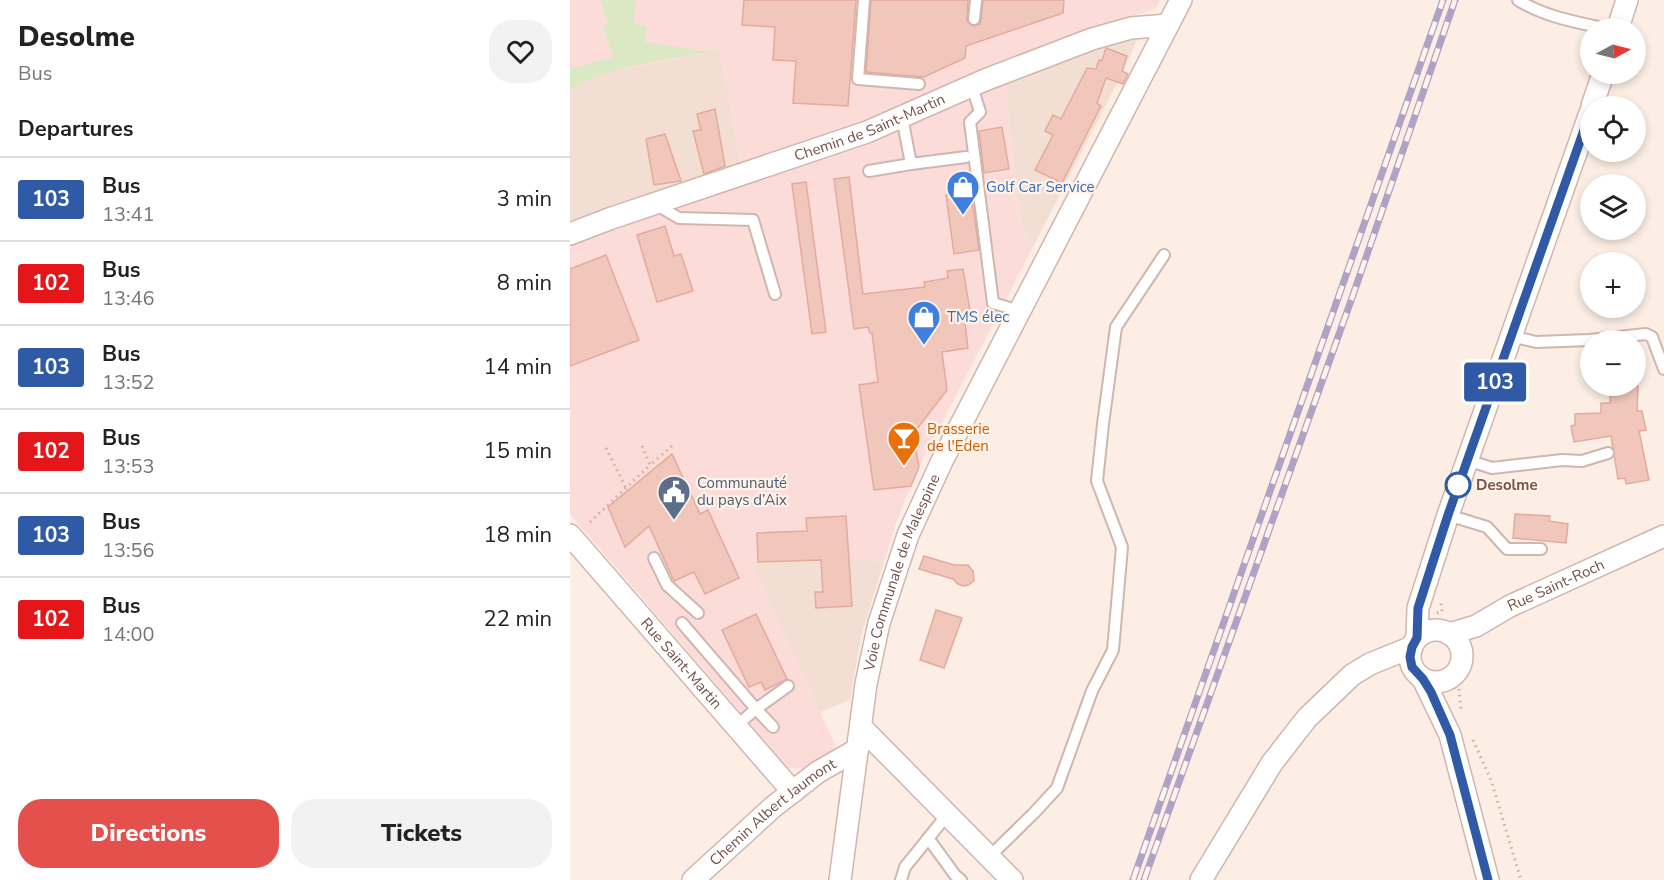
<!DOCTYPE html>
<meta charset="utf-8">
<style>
body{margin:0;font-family:"Nunito Sans",sans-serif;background:#f2f2f2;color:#222;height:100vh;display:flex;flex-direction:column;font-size:22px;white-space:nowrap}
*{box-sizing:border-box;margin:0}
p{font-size:20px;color:#767676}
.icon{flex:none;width:33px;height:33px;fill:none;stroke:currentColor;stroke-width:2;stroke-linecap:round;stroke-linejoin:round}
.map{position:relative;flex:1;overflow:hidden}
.drawer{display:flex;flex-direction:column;background:#fff;width:570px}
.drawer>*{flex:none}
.badge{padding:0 12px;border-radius:4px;font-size:21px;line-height:39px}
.needle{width:39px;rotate:83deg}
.fabs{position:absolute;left:1010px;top:18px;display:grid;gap:12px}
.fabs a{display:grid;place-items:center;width:66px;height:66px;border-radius:50%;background:#fff;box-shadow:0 3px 9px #0003;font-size:30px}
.map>.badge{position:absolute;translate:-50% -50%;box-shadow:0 0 0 3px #fff}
h2{padding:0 18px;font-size:22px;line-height:54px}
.round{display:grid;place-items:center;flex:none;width:63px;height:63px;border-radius:24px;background:#f2f2f2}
.headline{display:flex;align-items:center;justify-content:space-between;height:102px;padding:0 18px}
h1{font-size:28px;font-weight:800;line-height:45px}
.button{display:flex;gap:12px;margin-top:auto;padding:12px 18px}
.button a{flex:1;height:69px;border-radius:24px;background:#e4504b;color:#fff;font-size:24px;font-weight:800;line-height:69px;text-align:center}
.button a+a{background:#f2f2f2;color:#222}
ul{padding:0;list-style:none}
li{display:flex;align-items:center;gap:18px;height:84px;padding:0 18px;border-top:2px solid #e0e0e0}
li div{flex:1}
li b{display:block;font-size:22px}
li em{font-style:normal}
li .badge{min-width:66px;font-weight:700;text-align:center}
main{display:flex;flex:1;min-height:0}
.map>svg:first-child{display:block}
.residential{fill:#f3ded3}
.commercial{fill:#fcdcd8}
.green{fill:#dae9c3}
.building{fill:#f1c7bc;stroke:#e3aa9d;stroke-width:1.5}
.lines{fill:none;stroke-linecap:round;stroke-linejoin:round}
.service-casing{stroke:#cfb6ae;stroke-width:14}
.minor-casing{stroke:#cfb6ae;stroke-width:24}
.path{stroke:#d6aa9f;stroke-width:3;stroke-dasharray:1.5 4.5;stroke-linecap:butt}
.service{stroke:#fff;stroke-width:10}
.minor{stroke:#fff;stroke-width:21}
.rail-casing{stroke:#afa3c5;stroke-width:7}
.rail{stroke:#fff3ea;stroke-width:4.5;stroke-dasharray:14;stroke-linecap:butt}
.line-casing{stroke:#fff;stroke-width:14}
.line{stroke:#315aa6;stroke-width:9}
.stop-dot{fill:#fff;stroke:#315aa6;stroke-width:3}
.labels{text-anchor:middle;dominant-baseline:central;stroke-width:4.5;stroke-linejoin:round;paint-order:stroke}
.street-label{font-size:15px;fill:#74514a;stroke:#fff3ea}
.shop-label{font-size:15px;fill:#366cbe;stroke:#fff3ea;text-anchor:start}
.food-label{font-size:15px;fill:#c56008;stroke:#fff3ea;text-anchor:start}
.service-label{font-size:15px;fill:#4e5e75;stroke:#fff3ea;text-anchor:start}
.stop-label{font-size:15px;font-weight:bold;fill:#74514a;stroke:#fff3ea;text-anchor:start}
</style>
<main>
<section class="drawer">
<div class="headline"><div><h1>Desolme</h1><p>Bus</p></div><a class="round"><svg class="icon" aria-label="heart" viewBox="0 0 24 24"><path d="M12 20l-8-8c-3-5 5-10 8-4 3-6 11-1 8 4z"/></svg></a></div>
<h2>Departures</h2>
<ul>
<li><span class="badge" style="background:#315aa6;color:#fff">103</span><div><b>Bus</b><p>13:41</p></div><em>3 min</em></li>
<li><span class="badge" style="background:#e41619;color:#fff">102</span><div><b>Bus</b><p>13:46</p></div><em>8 min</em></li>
<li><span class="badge" style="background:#315aa6;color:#fff">103</span><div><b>Bus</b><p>13:52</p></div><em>14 min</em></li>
<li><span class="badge" style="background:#e41619;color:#fff">102</span><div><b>Bus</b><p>13:53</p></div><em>15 min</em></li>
<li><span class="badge" style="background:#315aa6;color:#fff">103</span><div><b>Bus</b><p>13:56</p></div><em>18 min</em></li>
<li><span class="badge" style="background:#e41619;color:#fff">102</span><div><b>Bus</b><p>14:00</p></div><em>22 min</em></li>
</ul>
<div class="button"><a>Directions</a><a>Tickets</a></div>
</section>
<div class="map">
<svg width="1094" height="880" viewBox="0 0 1094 880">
<rect width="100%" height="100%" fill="#fceee4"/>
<g class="residential">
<path d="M567 40 556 66 462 249 452 224 442 155 436 83 551 41Z"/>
<path d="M150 50 171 165 0 223V89L15 80 52 69Z"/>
<path d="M278 558 314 562 292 632 280 700 250 712 181 562Z"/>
</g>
<path class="commercial" d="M0 0H590L586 8 491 42 436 83 442 155 452 224 462 249 349 467 327 520 314 562 278 558 182 562 266 747 236 769 218 768 0 514V223L171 165 150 50 52 69 15 80 0 89Z"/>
<path class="green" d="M30 0H66L64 23 77 26 75 42 132 51 150 50C103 59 40 65 0 89V69L43 57 33 26 38 24Z"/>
<g class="building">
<path d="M174 0H286L278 106 223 103 226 61 203 60 205 27 172 25Z"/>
<path d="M301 0H398L397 21 404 26 410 24 411 20 413 0H494L493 13 396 46 395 58 354 77 296 72Z"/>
<path d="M536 48 557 56 552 71 558 74 553 84 536 78 527 103 531 106 492 183 465 170 483 135 475 131 483 115 491 119 517 68 526 69 529 60 532 61Z"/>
<path d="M145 109 155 166 134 174 123 131 131 130 127 114Z"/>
<path d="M432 127 439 169 414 173 409 131Z"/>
<path d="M95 134 111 181 84 185 76 139Z"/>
<path d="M279 177 293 294 355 287 354 282 378 278 377 271 393 269 402 322 395 323 398 348 372 352 377 390 343 434 349 467 341 486 304 490 289 385 308 382 302 333H300L298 327 284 329 264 179Z"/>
<path d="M236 182 256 332 242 334 222 184Z"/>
<path d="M401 192 409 250 384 254 376 195Z"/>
<path d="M95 226 104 256 111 254 123 291 87 302 67 235Z"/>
<path d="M36 255 69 340 0 366V269Z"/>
<path d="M1049 386H1068L1067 411H1072L1076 430 1069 431 1079 480 1056 484 1055 478 1048 479 1041 436 1004 442 1001 426 1005 425V414L1031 413V403H1040V396L1050 395Z"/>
<path d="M102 454 130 514 138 510 169 578 135 594 124 572 104 581 79 526 55 547 38 507Z"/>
<path d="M945 514 980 516 979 521 998 524 996 543 943 538Z"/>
<path d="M276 516 282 606 246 608 245 592H253L251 560 188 562 187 533 237 531 236 518Z"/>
<path d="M354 556 384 565H398L403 571 404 581 398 585 393 586 388 584 383 579 349 569Z"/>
<path d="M366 610 392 618 374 668 350 660Z"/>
<path d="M186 614 217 679 195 690 191 682 179 687 152 630Z"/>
</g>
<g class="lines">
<g class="service-casing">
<g id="service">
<path d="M294 0 288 79 349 84"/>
<path d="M948 0C973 16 1005 22 1033 28"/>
<path d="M404 19 406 0"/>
<path d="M402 86 410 112 400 122 423 303 450 311"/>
<path d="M332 117 341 164 396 157"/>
<path d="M299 171 341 164"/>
<path d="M85 204 109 218 183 220 205 294"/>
<path d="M941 336 966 342 1019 340 1076 334 1082 337 1094 369"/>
<path d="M897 460 922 468 992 460 1012 461 1038 453"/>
<path d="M878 515 917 527 937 549H971"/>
<path d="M84 558 97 585 128 613"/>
<path d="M112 623 186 709 218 686"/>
<path d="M166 726 186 709 203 727"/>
<path d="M358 838 385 875 391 880"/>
<path d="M419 857 464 813 487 788 522 691 543 650 552 547 527 481 533 424 546 327 594 255"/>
<path d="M331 880 335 867 377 815"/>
</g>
</g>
<g class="minor-casing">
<g id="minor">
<path d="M1048 28 1057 0"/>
<path d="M1022 106 1033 74"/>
<path id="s1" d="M0 234 39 219 297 132 415 80 522 39 561 28 598 25"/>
<path id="s2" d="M0 535 223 792"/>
<circle cx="866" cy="656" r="26"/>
<path id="s3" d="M879 634 906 626 940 606 1094 536"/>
<path d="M847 638 848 608 878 515 1020 113"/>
<path d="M853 679 880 735 918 880"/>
<path d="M291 727 442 880"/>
<path id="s4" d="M123 880 203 807 248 772 288 749"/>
<path id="s5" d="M270 880 296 684 309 623 338 535 372 461 611 0"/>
<path d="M631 880 702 763 737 718 782 675 800 664 842 647"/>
</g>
</g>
<g class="path">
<path d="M72 446 80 465 102 446"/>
<path d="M36 448 56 488"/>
<path d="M20 522 80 465"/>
<path d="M867 613 872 612 871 603"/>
<path d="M887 671 891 709"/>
<path d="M903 740 921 780 951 880"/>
</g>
<use href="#service" class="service"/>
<use href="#minor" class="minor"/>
<g class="rail-casing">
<g id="rail">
<path d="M563 880 873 0"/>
<path d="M574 880 783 295 885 0"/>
</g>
</g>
<use href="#rail" class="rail"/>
</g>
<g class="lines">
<g class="line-casing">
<path id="line" d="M918 880 880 735 861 692 853 679 842 667 840 657 842 647 847 638 848 608 878 515 1020 113"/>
</g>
<use href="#line" class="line"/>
</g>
<defs>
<g id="shop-pin" transform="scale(1.725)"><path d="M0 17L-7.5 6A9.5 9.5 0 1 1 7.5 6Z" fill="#3f7fe0" stroke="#fff3ea"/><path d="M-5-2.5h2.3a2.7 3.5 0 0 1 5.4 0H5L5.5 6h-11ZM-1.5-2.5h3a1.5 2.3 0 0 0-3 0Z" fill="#fff"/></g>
<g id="bar-pin" transform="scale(1.725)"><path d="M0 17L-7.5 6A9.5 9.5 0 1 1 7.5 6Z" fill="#e8710a" stroke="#fff3ea"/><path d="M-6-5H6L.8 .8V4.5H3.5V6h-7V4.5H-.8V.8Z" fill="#fff"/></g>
<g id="civic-pin" transform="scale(1.725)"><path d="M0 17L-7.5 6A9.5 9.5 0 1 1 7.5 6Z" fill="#5c6f8a" stroke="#fff3ea"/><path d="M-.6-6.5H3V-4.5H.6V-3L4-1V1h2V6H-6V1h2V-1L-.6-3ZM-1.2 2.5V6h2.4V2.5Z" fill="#fff"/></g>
</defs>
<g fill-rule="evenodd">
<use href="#shop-pin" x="393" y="187"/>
<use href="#shop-pin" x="354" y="317"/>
<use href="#bar-pin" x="334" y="438"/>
<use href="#civic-pin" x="104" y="492"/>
</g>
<circle class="stop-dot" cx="888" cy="485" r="12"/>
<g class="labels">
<g class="street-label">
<text stroke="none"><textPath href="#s1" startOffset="318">Chemin de Saint-Martin</textPath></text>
<text stroke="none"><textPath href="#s5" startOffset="315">Voie Communale de Malespine</textPath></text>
<text stroke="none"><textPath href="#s3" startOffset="118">Rue Saint-Roch</textPath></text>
<text stroke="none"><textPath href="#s2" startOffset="170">Rue Saint-Martin</textPath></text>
<text stroke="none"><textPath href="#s4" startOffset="105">Chemin Albert Jaumont</textPath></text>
</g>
<g class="shop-label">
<text x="416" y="187">Golf Car Service</text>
<text x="377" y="317">TMS élec</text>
</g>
<g class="food-label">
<text x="357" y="429">Brasserie<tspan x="357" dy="17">de l'Eden</tspan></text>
</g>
<g class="service-label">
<text x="127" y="483">Communauté<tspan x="127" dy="17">du pays d’Aix</tspan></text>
</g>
<g class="stop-label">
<text x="906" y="485">Desolme</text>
</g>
</g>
</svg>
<div class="fabs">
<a><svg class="needle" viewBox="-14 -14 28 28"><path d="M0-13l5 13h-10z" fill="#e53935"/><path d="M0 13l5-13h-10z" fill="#767676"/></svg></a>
<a><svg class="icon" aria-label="locate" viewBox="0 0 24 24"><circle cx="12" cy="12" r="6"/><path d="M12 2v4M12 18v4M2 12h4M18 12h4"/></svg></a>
<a><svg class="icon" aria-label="layers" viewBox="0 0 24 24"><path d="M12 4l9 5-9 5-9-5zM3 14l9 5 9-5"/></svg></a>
<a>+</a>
<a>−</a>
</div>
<b class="badge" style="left:925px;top:382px;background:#315aa6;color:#fff">103</b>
</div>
</main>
